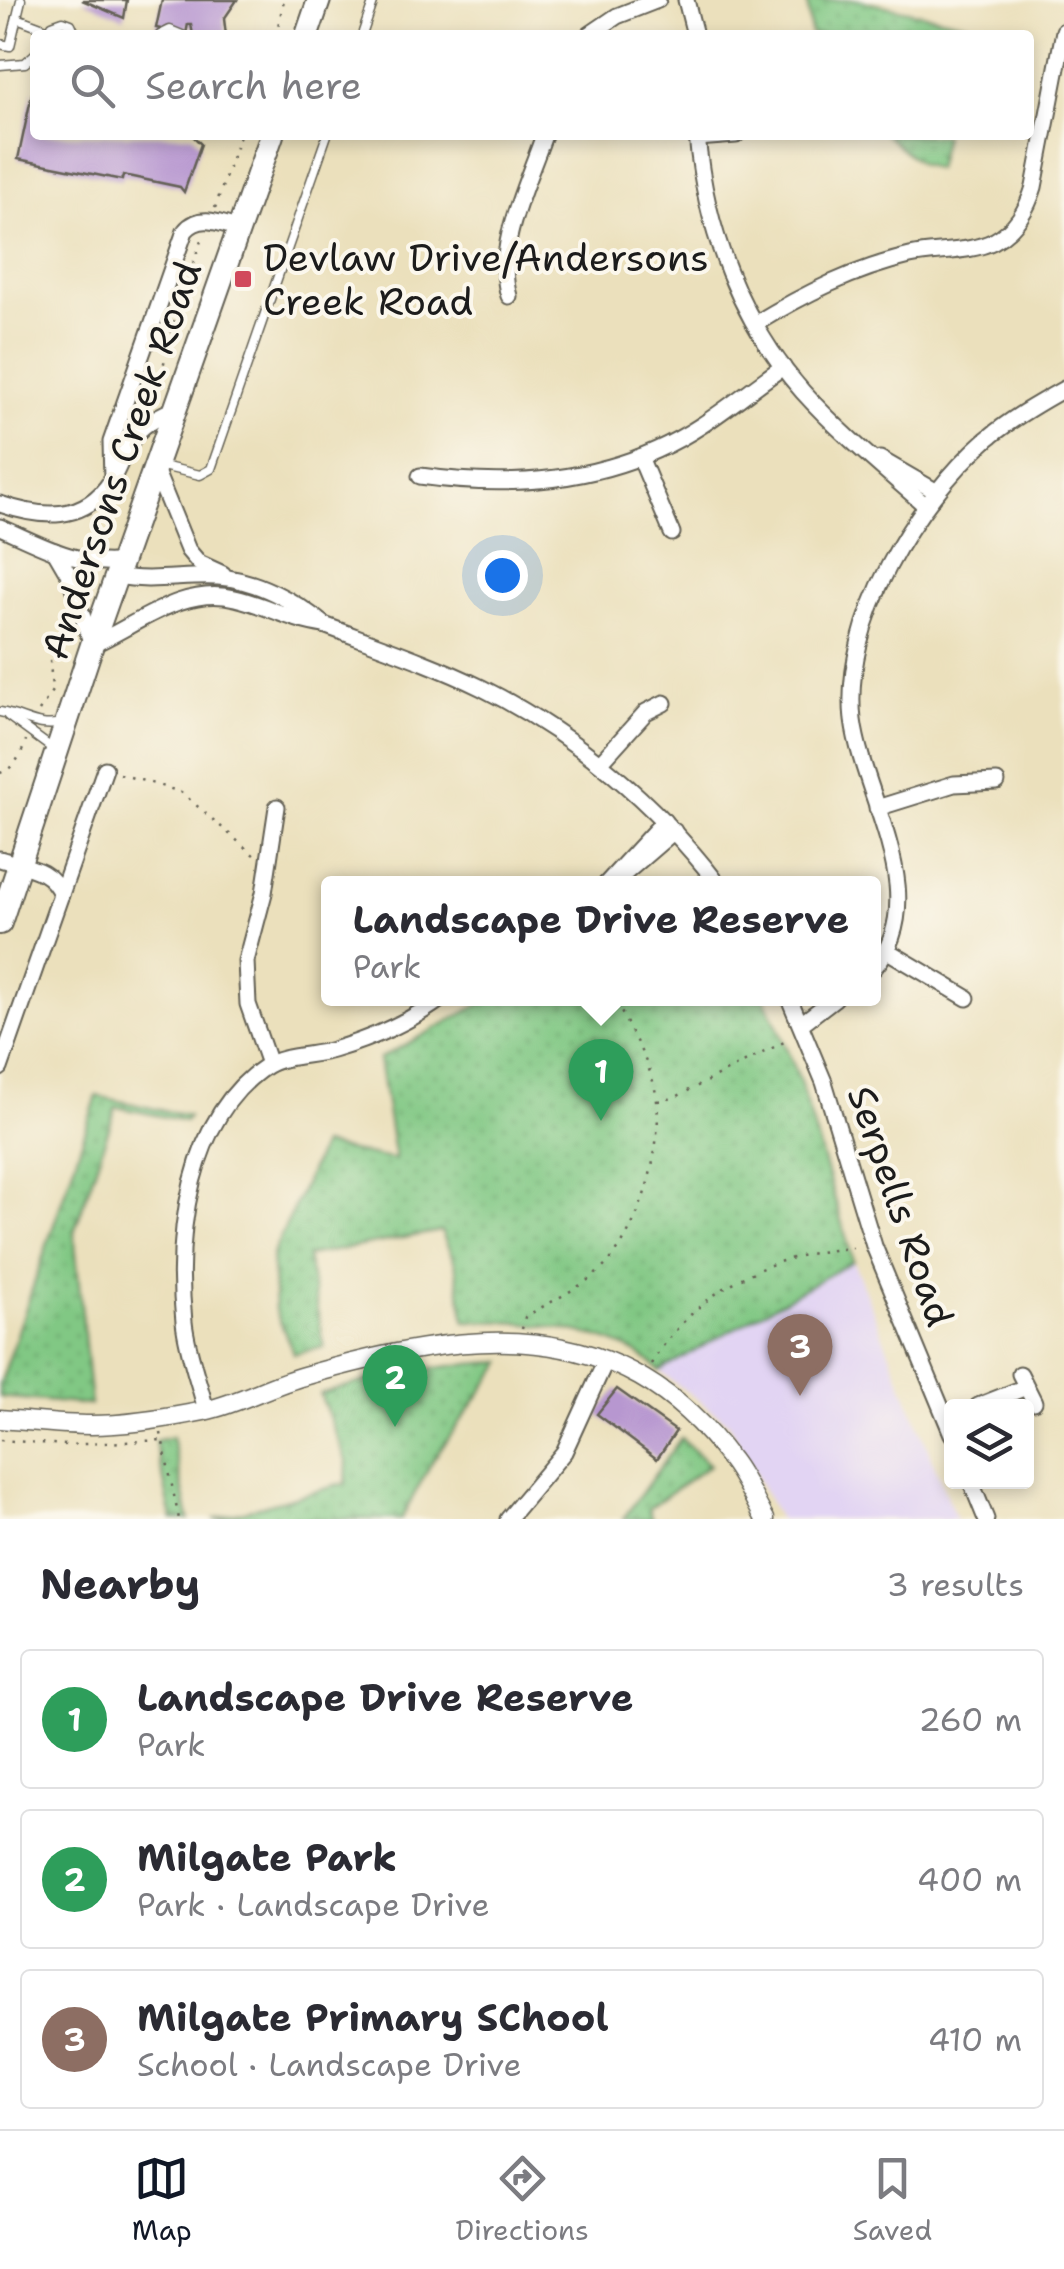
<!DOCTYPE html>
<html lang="en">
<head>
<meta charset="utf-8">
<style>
  body { margin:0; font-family:"Shantell Sans",sans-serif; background:#f2f2f3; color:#2b2b33 }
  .controls { position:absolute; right:30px; bottom:30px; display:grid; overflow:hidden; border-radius:10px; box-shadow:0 5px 15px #0003 }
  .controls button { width:90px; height:90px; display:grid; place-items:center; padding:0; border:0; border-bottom:2px solid #e1e1e2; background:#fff; color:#2b2b33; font:50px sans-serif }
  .you { position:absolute; left:502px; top:575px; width:35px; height:35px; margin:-25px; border:8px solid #fff; border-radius:50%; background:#1a73e8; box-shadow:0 0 0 15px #1a73e833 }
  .badge { display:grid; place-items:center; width:65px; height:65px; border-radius:50%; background:#111827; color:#fff; font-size:32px; font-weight:700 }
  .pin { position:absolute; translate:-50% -82px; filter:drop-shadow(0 2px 5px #0008) }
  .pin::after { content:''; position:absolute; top:52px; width:35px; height:30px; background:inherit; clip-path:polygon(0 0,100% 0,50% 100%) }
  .popup { position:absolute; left:321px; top:876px; width:560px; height:130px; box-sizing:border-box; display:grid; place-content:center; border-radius:10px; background:#fff; filter:drop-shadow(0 2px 8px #0005); font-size:32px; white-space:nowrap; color:#7c7c81 }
  .popup b { font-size:38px; color:#2b2b33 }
  .popup::after { content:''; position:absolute; left:50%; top:100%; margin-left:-20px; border:20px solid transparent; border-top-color:#fff }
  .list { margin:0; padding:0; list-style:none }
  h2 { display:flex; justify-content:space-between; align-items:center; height:130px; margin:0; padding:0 40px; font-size:42px }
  h2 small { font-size:32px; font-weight:400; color:#7c7c81 }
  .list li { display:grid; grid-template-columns:65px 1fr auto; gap:30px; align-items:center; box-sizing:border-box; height:140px; margin:0 20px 20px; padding:0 20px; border:2px solid #e1e1e2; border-radius:10px }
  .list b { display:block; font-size:38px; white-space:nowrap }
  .list p { margin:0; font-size:32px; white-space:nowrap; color:#7c7c81 }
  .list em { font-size:32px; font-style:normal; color:#7c7c81 }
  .icon { flex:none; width:55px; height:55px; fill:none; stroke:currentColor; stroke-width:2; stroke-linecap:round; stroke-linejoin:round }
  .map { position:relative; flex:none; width:1064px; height:1519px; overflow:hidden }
  .search { position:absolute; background:#fff; box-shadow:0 5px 15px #0003; left:30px; right:30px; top:30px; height:110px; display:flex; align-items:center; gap:25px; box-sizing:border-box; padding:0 35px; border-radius:10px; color:#7c7c81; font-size:38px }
  .sheet { height:610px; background:#fff }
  nav { display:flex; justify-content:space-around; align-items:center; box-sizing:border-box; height:140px; border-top:2px solid #e1e1e2; background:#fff; font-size:28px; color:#7c7c81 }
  nav a { display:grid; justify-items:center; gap:5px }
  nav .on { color:#111827 }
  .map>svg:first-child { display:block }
</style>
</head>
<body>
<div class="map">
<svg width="1064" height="1519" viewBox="0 0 1064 1519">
  <defs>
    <pattern id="grass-dots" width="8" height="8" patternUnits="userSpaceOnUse" patternTransform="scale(2.5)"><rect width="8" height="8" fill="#81c884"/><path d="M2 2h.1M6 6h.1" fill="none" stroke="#6fab71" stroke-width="1.8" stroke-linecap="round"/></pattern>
  </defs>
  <rect width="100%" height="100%" fill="#fbf7ec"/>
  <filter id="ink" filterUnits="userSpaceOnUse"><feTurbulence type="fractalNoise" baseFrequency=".01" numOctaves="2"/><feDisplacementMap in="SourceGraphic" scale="20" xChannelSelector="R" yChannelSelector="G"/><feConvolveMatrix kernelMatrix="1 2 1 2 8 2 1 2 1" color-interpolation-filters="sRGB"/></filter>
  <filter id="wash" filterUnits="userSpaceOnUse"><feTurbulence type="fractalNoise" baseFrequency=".0048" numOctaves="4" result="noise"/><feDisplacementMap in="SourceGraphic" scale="40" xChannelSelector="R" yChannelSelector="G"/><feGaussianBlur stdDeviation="2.25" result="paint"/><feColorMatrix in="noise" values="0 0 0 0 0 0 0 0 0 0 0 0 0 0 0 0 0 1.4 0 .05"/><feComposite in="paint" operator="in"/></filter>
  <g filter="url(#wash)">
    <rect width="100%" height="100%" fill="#ebe0bc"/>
    <!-- built -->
    <polygon fill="#e2d4f3" points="853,1261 956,1519 779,1519 728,1422 659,1371"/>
    <!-- grass -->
    <g fill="url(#grass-dots)" stroke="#4e7250" stroke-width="2.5">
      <polygon points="807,0 858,0 968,24 966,35 811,35"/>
      <polygon points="885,135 944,135 936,169 920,164"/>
      <path d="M765,998l34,80 54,183 -194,110c-34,-41 -143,-51 -194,-50l-10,-58 -14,-32 -134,25 17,91 -30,7 -19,-44 -3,-54 50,-111 73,15 -16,-101 111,-60z"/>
      <polygon points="97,1096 188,1116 185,1121 116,1107 74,1232 91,1405 0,1397 0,1385"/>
      <path d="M503,1362l-70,98 -32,59h-187l132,-36 1,-21 -27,-68c61,-19 119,-30 183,-32z"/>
      <polygon points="172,1437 189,1519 172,1519 155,1441"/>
      <polygon points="681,1438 709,1465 648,1509 652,1519 623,1519"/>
    </g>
    <g id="blocks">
      <!-- building -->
      <g fill="#b797d0">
        <polygon points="82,0 127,0 124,18"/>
        <polygon points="162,0 237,0 224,19 226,35 193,35 191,24 188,24 186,34 156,28"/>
        <polygon points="33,89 35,135 192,135 201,144 184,192 180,187 123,175 122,180 18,159"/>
        <polygon points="617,1389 676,1431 657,1459 597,1414"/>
      </g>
    </g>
  </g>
  <g filter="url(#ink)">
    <use href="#blocks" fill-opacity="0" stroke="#646154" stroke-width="2.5"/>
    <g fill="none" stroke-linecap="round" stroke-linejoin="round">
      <!-- service casing -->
      <g stroke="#646154" stroke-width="11">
        <g id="service">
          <polyline points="17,18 49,30"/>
          <polyline points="48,35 52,25 63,21 71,24 76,35"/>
          <polyline points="160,35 170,30 182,35"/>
          <polyline points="362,35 374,0"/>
          <polyline points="0,44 10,46 21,0"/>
          <polyline points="0,65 25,63 35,54"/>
          <polyline points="158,465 200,475 211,469 327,135"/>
          <path d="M0,712c24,4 38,17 62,11"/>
          <polyline points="8,716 53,749"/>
        </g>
      </g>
      <!-- minor casing -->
      <g stroke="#646154" stroke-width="19">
        <g id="minor">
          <polyline points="686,0 695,35"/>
          <polyline points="589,35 617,16 658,0"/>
          <path d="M697,135c8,94 43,186 106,257 37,41 81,77 123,114"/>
          <polyline points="697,138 736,135"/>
          <path d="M509,296c-15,-48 19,-114 35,-161"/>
          <path d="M755,324c49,-30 99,-55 155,-68 27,-6 60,-3 84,-15 22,-12 33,-31 40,-54l30,-156"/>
          <polyline points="640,457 672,533"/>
          <polyline points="880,459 937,492"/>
          <polyline points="155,469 188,550 199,563 223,574"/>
          <path d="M420,476c99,14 197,5 282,-51 28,-18 54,-40 81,-58"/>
          <path d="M112,479l-1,-37 74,-211c15,-18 35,-8 54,-2"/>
          <path d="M0,504c41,14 84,19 111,-23 9,-15 14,-34 26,-48 10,-12 25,-18 39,-25"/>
          <path d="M0,527c38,17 81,41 124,34"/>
          <path d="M55,551l14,24 23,70c45,-20 91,-60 143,-47 31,7 57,23 89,27 53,20 107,38 158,63 92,46 173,114 236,196"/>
          <path d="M117,576c34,7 67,-1 101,1 37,2 79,25 106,48"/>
          <polyline points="600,763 646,712 664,703"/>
          <polyline points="877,808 954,784 997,782"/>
          <path d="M0,859c24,8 52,9 61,36"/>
          <polyline points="616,881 674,831"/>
          <polyline points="606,884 664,821"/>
          <polyline points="886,950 967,998"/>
          <path d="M874,968c60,-71 -11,-170 -21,-248 -11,-99 62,-218 134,-281 24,-20 50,-35 77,-50"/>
          <polyline points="789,998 824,1082 874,1246 952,1434"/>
          <polyline points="801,1024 835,998"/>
          <polyline points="269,1064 248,1004 246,961 264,893 277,807"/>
          <polyline points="0,1068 105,769"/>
          <polyline points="1020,1374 1034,1402"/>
          <polyline points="978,1406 1026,1387"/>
          <path d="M206,1410c-7,-28 -19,-59 -22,-88 -9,-86 4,-204 82,-256 17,-11 47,-10 67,-16 37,-11 78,-29 109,-52"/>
          <polyline points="971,1482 986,1519"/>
          <polyline points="508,1519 564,1452 606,1360"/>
        </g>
      </g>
      <!-- tertiary casing -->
      <g stroke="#646154" stroke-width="21">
        <path id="tertiary" d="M0,1419c30,2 61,6 91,6 36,0 78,-7 113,-14 34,-7 66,-26 100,-35 160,-46 315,-68 427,84 14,18 23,40 34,59"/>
      </g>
      <!-- primary casing -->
      <g stroke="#646154" stroke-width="26">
        <g id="primary">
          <polyline points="307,35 319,0"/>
          <polyline points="0,923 92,645 272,135"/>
        </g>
      </g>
      <!-- path -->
      <g stroke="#646154" stroke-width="2.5" stroke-dasharray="2.5 8" stroke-linecap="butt">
        <polyline points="276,35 284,0"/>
        <polyline points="215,208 240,135"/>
        <polyline points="201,276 190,272 202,238"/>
        <path d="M139,409c23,-20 26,-53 33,-81 5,-18 12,-36 18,-54"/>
        <polyline points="39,711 52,691 50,659 66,615"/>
        <path d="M0,773c14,-4 22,-19 26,-33"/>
        <polyline points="120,774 181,792 256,857"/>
        <polyline points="658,1101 674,1098 790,1039"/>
        <path d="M522,1329l3,-12c23,-14 51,-27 72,-44 42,-33 70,-132 58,-184 -6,-28 -25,-57 -37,-84l-6,-7"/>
        <path d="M651,1364c46,-74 116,-110 202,-116"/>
        <polyline points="161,1433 179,1519"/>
        <polyline points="0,1440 66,1445 163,1440"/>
      </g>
      <!-- service -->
      <use href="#service" stroke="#fff" stroke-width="8"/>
      <!-- minor -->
      <use href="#minor" stroke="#fff" stroke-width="15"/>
      <!-- tertiary -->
      <use href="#tertiary" stroke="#fff" stroke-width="18"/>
      <!-- primary -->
      <use href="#primary" stroke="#fff" stroke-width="22"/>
    </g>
  </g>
  <!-- markers -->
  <rect fill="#d1495b" stroke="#fbf7ec" stroke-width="4" x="233" y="269" width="20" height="20" rx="5"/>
  <g text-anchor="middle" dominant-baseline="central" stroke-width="8" stroke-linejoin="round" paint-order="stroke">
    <!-- poi labels -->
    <g font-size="38" fill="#1c1c1c" stroke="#fbf7ec" text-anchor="start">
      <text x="263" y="257">Devlaw Drive/Andersons<tspan x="263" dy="44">Creek Road</tspan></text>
    </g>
    <!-- street labels -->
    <g font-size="38" fill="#1c1c1c" stroke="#fbf7ec">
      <text transform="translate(121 460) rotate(-71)">Andersons Creek Road</text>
      <text transform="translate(901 1206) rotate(71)">Serpells Road</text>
    </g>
  </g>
</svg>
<div class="controls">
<button><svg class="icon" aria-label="layers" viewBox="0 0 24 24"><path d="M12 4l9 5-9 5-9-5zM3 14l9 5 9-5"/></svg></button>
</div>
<div class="you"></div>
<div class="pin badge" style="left:601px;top:1121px;background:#2e9e5b">1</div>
<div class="popup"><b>Landscape Drive Reserve</b>Park</div>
<div class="pin badge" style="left:395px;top:1427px;background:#2e9e5b">2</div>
<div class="pin badge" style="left:800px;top:1396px;background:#8d6e63">3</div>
<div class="search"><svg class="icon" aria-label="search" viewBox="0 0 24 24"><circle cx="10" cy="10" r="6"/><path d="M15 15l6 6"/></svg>Search here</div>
</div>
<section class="sheet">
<h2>Nearby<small>3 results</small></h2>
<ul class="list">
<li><span class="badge" style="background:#2e9e5b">1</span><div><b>Landscape Drive Reserve</b><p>Park</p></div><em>260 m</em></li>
<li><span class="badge" style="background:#2e9e5b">2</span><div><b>Milgate Park</b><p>Park · Landscape Drive</p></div><em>400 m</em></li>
<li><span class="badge" style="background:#8d6e63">3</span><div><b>Milgate Primary SChool</b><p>School · Landscape Drive</p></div><em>410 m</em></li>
</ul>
</section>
<nav>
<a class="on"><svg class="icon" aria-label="map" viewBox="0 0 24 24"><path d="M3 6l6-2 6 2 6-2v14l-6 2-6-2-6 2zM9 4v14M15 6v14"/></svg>Map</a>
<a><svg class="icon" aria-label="directions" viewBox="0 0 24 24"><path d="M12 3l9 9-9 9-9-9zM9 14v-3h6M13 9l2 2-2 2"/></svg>Directions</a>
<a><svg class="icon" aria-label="saved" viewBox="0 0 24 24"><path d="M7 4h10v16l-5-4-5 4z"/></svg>Saved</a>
</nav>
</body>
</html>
